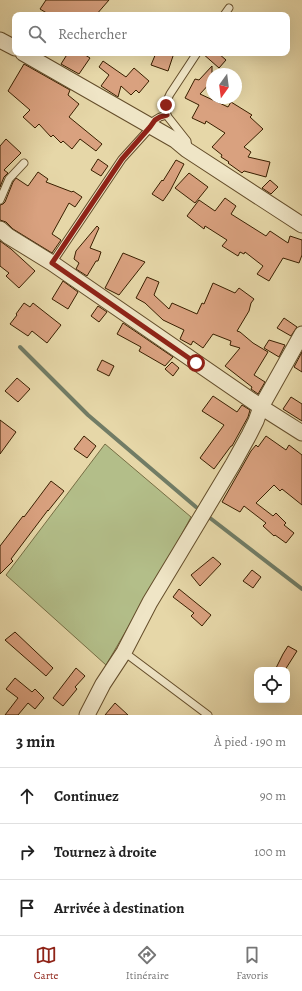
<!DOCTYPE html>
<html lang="fr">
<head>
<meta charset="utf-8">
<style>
  body { margin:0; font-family:Alegreya,serif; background:#f6f6f6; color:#222 }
  .controls { position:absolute; right:12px; bottom:12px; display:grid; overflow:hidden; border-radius:8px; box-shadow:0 4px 16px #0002 }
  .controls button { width:36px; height:36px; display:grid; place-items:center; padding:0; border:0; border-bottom:1px solid #e0e0e0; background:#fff; color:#222; font:20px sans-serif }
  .compass { position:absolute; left:206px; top:68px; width:36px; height:36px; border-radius:50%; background:#fff; box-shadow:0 4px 16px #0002; rotate:194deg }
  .stop { position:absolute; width:12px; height:12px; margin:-9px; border:3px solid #8f2418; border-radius:50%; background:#fff }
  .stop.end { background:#8f2418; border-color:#fff; box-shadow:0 1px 4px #0008 }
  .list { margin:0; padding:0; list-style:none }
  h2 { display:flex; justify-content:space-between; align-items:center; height:52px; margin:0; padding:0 16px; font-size:17px }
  h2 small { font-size:13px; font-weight:400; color:#767676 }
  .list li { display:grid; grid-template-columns:26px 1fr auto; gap:12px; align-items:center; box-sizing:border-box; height:56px; padding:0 16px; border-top:1px solid #e0e0e0 }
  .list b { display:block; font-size:15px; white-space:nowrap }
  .list em { font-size:13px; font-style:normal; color:#767676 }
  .icon { flex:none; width:22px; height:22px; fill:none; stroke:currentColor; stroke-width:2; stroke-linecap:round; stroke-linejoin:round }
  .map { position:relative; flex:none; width:302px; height:715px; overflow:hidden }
  .search { position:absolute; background:#fff; box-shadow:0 4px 16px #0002; left:12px; right:12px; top:12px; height:44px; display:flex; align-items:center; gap:10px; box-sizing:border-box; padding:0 14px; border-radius:8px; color:#767676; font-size:15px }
  .sheet { height:220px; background:#fff }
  nav { display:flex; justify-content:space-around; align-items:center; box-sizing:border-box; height:56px; border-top:1px solid #e0e0e0; background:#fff; font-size:11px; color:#767676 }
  nav a { display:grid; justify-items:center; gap:2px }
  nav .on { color:#8f2418 }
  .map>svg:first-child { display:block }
</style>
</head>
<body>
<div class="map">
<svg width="302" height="715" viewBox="0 0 302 715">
  <rect width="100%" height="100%" fill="#e6d7a8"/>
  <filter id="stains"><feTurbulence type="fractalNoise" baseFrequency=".005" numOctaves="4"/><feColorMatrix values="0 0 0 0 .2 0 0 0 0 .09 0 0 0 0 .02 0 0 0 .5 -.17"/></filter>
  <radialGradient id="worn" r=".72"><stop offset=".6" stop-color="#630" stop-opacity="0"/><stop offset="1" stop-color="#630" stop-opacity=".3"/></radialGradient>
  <!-- green -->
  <polygon fill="#b3be89" stroke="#766e44" points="105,444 191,517 172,552 106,665 6,575"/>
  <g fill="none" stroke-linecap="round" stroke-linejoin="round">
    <!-- stream -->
    <g stroke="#717c65" stroke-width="4">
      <polyline points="20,347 88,415 196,507"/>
      <polyline points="210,518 302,589"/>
    </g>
  </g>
  <!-- building -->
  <g fill="#d9a17f" stroke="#391f00">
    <polygon points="46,0 109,0 96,15 50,15 40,9"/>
    <polygon points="68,53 82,53 90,58 79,74 61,64"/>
    <polygon points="156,53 174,53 168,71 151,65"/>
    <polygon points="202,53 218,53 226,60 219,68"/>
    <polygon points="103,61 126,77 134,68 149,81 139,93 136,90 131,95 121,86 118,97 101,86 109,75 99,67"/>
    <polygon points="24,64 70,90 68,95 79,104 69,117 102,144 96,151 80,139 72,149 63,141 61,143 53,135 51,137 39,124 35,128 23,117 30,110 8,91"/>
    <polygon points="212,66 212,81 200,94 228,107 231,102 252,115 250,117 263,129 244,147 251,152 248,157 270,162 266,177 244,171 242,173 228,163 229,162 221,157 222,155 212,147 225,133 206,121 205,124 192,118 199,105 185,98 195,79 199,80"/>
    <polygon points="6,139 21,153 4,170 8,173 4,177 0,187 0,146"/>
    <polygon points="98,159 108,166 101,176 91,170"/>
    <polygon points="176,160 184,164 170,191 163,201 152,194 162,180 163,181"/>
    <polygon points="38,172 48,179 46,182 72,192 73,191 82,197 75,207 69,203 52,234 61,240 52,253 13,229 6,222 0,220 0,205 3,204 5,202 13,182 16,178 28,186"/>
    <polygon points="189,173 208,187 195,203 175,188"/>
    <polygon points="270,180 278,187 271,194 262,188"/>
    <polygon points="225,198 236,206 231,214 266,236 270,231 288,243 290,236 302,240 302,255 299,263 283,258 269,281 257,274 263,266 245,252 244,254 240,252 238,256 222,246 227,240 205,226 204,229 187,216 199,200 215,211"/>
    <polygon points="97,226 99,228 90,248 101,252 98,261 96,261 87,276 76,269 79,263 74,259 76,251"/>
    <polygon points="0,241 11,249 35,271 19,288 6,276 9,273 0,266"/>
    <polygon points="123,253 145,262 119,295 105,288"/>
    <polygon points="147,277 159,282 154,295 169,309 172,303 197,314 202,303 204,304 213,283 235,293 239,288 254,299 251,303 249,311 237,331 240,332 253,343 268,352 254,375 265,382 258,394 251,389 252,387 225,366 240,348 230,345 231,341 213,334 203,348 193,341 191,345 180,339 184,330 163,320 145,303 136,298"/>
    <polygon points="63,281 78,292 68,309 52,299"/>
    <polygon points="24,303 30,307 33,303 61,325 47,343 32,331 28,336 10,324 17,315 16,314"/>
    <polygon points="98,306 107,312 99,322 91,316"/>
    <polygon points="284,318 297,327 291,336 277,328"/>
    <polygon points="123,323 173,357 165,366 139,351 141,347 117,334"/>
    <polygon points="269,340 285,345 279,357 264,348"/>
    <polygon points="302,352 302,372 294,367"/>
    <polygon points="102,360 114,366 109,376 97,370"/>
    <polygon points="172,362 179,368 173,376 165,369"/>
    <polygon points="17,378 30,389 18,402 5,391"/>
    <polygon points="213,396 237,412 242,405 250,410 248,417 232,446 231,446 214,469 200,458 224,425 202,411"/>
    <polygon points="291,397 302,404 302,421 283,409"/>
    <polygon points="0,420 16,432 0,454"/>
    <polygon points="84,436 96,446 87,458 74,449"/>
    <polygon points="266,436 286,450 289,445 302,455 302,505 282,489 280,491 274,485 256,503 273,516 276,513 286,523 284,525 294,533 286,543 275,535 274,536 263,526 266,523 244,506 240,512 222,502 251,451 256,445 258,447"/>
    <polygon points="51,481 64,491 48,511 48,510 11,559 13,561 0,574 0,546 23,516 24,517"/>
    <polygon points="213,557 221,564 200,586 191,575"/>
    <polygon points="252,570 261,577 253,588 243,581"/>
    <polygon points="179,589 211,615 202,626 191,616 194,613 173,597"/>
    <polygon points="15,632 53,668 46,676 5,640"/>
    <polygon points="288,646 297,651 285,670 275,670 283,654"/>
    <polygon points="76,668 85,676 75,687 77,689 63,706 53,698"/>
    <polygon points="15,678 32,692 35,689 44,698 35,709 28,703 18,715 5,715 18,698 6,689"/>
    <polygon points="115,703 128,715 105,715"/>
  </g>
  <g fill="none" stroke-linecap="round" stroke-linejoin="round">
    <!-- lane casing -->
    <g stroke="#644d2a" stroke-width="9">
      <g id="lane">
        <polyline points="224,15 229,8"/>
        <path d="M188,148l-1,-7 -19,-24c-5,-8 -2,-15 2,-23l27,-41"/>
        <polyline points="0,200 9,179 24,163"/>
        <polyline points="52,263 122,159 151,127 155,120 160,117 167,115"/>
        <polyline points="124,652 208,715"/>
      </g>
    </g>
    <!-- street casing -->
    <g stroke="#644d2a" stroke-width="17">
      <g id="street">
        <polyline points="0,40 15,48"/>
        <polyline points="23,53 175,140 187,150 302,225"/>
        <polyline points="0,229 8,236 52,263 261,407 302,433"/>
        <polyline points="87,715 103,684 124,652 150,602 179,554 233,464 249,435 256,421 261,407 302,334"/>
      </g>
    </g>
    <!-- lane -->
    <use href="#lane" stroke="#efe5c6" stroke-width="7"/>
    <!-- street -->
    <use href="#street" stroke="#efe5c6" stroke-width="15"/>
  </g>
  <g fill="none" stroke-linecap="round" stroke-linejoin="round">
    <!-- route -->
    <polyline stroke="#8f2418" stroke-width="5" points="166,105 165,110 167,115 160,117 155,120 150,127 122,159 52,263 196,363"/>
  </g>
  <rect width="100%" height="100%" filter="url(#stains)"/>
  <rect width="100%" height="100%" fill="url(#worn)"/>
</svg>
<div class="controls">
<button><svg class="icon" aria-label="locate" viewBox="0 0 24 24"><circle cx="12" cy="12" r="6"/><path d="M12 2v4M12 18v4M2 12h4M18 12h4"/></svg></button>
</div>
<svg class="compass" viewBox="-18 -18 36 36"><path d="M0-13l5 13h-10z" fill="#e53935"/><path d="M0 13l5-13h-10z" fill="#767676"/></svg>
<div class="stop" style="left:196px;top:363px"></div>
<div class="stop end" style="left:166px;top:105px"></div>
<div class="search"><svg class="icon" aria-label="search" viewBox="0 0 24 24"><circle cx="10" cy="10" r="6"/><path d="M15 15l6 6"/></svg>Rechercher</div>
</div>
<section class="sheet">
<h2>3 min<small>À pied · 190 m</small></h2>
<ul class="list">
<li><svg class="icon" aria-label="ahead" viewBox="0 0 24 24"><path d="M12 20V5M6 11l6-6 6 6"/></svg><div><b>Continuez</b></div><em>90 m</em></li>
<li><svg class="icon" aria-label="right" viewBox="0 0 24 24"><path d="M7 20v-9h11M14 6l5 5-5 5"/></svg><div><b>Tournez à droite</b></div><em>100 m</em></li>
<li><svg class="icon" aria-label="arrive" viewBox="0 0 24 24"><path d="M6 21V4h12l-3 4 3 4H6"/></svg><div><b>Arrivée à destination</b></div></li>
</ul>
</section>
<nav>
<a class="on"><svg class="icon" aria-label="map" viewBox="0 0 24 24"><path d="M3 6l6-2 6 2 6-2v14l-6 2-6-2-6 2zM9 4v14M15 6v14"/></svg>Carte</a>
<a><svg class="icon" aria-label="directions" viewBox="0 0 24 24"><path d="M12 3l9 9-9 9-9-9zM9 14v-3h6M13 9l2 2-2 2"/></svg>Itinéraire</a>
<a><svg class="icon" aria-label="saved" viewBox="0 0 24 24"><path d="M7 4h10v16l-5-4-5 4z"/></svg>Favoris</a>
</nav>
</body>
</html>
